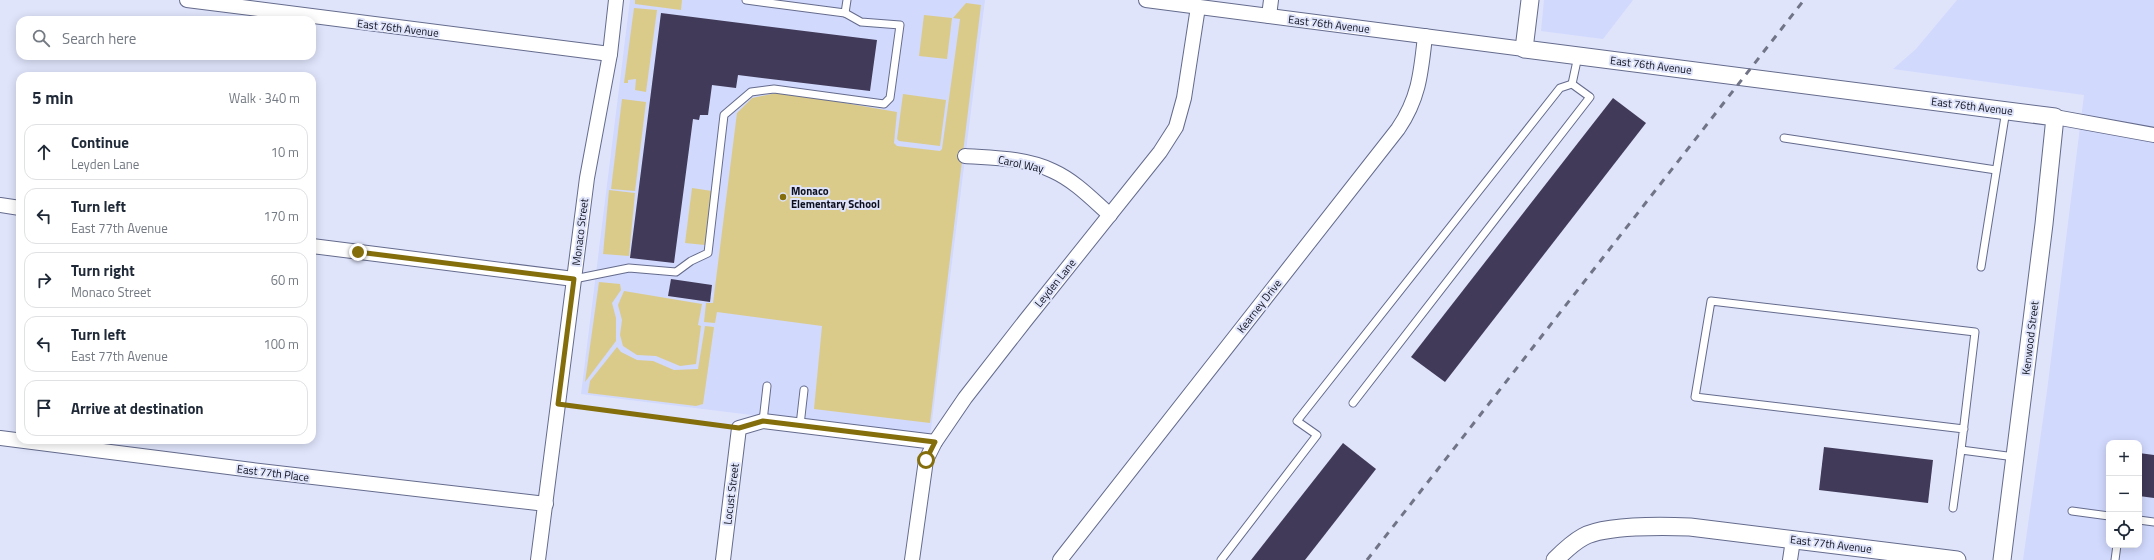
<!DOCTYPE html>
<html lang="en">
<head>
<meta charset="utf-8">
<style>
  body { margin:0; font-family:"Titillium Web",sans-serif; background:#f6f6f7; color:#1f2937 }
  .controls { position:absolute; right:12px; bottom:12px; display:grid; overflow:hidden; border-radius:8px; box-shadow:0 2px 10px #0003 }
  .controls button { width:36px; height:36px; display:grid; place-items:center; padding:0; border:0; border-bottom:1px solid #e0e1e3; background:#fff; color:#1f2937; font:20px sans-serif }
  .stop { position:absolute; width:12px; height:12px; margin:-9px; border:3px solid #836e0b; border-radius:50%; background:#fff }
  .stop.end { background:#836e0b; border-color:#fff; box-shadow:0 1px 4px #0008 }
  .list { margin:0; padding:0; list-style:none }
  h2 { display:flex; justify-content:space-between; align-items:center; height:52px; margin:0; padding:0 16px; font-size:17px }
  h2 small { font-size:13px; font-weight:400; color:#747a83 }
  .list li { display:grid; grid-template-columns:26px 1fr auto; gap:12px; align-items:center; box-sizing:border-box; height:56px; margin:0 8px 8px; padding:0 8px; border:1px solid #e0e1e3; border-radius:12px }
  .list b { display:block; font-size:15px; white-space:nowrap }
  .list p { margin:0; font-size:13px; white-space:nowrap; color:#747a83 }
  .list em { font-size:13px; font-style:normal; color:#747a83 }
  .icon { flex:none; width:22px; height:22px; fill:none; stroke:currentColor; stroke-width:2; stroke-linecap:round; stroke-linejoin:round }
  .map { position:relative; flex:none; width:2154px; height:560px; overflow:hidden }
  .search { position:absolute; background:#fff; box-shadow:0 2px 10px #0003; left:16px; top:16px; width:300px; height:44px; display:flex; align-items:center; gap:10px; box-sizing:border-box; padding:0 14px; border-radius:12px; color:#747a83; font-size:15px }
  .panel { position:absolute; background:#fff; box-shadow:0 2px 10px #0003; left:16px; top:72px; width:300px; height:372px; border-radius:12px }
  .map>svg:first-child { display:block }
</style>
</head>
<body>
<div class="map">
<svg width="2154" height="560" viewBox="0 0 2154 560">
  <rect width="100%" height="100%" fill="#dfe4fb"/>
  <!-- built -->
  <g fill="#d1d9fd" fill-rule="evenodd">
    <polygon points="630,0 985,0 930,437 581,394"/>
    <polygon points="1544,0 1633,0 1603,39 1541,31"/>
    <path d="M1957,0h197v560h-131l24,-169 37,-296 -191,-26 23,-20zM2109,443h30v102h-30z"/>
  </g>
  <!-- green -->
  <g fill="#dbcb8a">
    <polygon points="635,0 682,0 681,10 635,4"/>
    <polygon points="966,3 981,5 930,423 814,409 822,326 717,312 715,323 704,322 706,303 713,303 737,113 752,98 781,92 897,112 894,143 897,146 940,151 942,149 960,19 953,18"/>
    <polygon points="634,8 657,10 646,92 635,90 636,79 628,80 628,83 624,83"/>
    <polygon points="924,15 952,18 947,59 919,56"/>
    <polygon points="903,94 946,100 940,146 899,141 897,139"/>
    <polygon points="622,99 646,102 635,191 611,189"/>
    <polygon points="692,188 712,191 705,245 685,243"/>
    <polygon points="609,190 635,193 629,256 603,254"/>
    <polygon points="599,282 620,284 621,290 612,303 616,318 616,341 585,382"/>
    <polygon points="624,291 702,304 698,325 701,326 696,364 680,366 656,356 637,355 623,346 620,335 622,320 618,305"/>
    <polygon points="705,326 714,327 703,404 696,406 588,393 590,381 617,347 621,352 637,360 653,361 674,370 698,369"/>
  </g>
  <!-- building -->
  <g fill="#413a58">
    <polygon points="661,13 877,40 870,91 738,75 736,88 712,85 708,115 700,115 699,120 693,119 674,263 630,258"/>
    <polygon points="1613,98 1646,123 1445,382 1411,357"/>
    <polygon points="671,279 712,285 710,302 668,296"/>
    <polygon points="1343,443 1376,469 1305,560 1251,560"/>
    <polygon points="1824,447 1933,460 1928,503 1819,490"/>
    <polygon points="2139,453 2154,455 2154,498 2139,496"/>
  </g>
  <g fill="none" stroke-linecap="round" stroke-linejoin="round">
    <!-- service casing -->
    <g stroke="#646b8c" stroke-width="9">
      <g id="service">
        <polyline points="746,0 845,13 847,0"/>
        <polyline points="1784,138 1996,170"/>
        <polyline points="1981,267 2006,110"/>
        <polyline points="574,279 629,268 676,272 691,261 708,253 724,115 751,92 774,89 884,104 890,98 900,25 861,22 845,13"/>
        <polyline points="1353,403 1590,97 1572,84 1578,56"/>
        <polyline points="763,421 767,386"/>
        <polyline points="800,425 804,390"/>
        <polyline points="1961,450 1975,332 1711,301 1695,397 1964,429"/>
        <polyline points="1953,508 1961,450 2015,457"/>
        <polyline points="2072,511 2109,516"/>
        <polyline points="2139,520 2154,522"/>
        <polyline points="1221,560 1317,435 1297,421 1560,88 1572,84"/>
        <polyline points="2115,560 2117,545"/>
      </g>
    </g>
    <!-- minor casing -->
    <g stroke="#646b8c" stroke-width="16">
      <g id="minor">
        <polyline points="187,0 610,54"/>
        <polyline points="1146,0 1524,49"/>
        <polyline points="1269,16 1271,0"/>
        <polyline points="2055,117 2154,135"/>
        <path d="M965,156c29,2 61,2 88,15 22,10 39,28 57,44"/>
        <polyline points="0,205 20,208"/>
        <polyline points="312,246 574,279"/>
        <polyline points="0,438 252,470 546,504"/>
        <polyline points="538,560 587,178 610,54 616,0"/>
        <polyline points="723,560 739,428 763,421 935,442"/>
        <polyline points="912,560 926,460 935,442 965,398 1025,321 1160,152 1176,127 1184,98 1198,7"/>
        <path d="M1060,560l338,-431c21,-31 23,-56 27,-93"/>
        <polyline points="1790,560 1793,540"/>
      </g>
    </g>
    <!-- tertiary casing -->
    <g stroke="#646b8c" stroke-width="19">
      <g id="tertiary">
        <polyline points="1530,0 1524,49 2055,117 2044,224 2002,560"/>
        <path d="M1555,560c9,-9 17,-17 28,-23 22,-12 82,-11 107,-10l267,33"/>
      </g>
    </g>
    <!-- path -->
    <polyline stroke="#9ca0b4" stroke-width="2.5" stroke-dasharray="2 3" stroke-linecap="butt" points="571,406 727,426"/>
    <!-- service -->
    <use href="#service" stroke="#fff" stroke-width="7"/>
    <!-- minor -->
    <use href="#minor" stroke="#fff" stroke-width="14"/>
    <!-- tertiary -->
    <use href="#tertiary" stroke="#fff" stroke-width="17"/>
    <!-- rail -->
    <polyline stroke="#717486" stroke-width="3" stroke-dasharray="7 7" stroke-linecap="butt" points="1367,560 1804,0"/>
  </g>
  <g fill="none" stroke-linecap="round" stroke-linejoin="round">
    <!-- route -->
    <polyline stroke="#836e0b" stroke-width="5" points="358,252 574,279 558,404 739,428 763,421 935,442 926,460"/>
  </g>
  <!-- markers -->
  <circle fill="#836e0b" stroke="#dfe4fb" stroke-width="1.5" cx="783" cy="197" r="4"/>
  <g text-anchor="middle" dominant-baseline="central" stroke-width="4" stroke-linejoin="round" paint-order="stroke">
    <!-- street labels -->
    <g font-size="11" fill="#0d0f1c" stroke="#dfe4fb">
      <text transform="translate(1329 24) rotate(7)">East 76th Avenue</text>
      <text transform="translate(398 28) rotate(7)">East 76th Avenue</text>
      <text transform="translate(1651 65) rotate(7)">East 76th Avenue</text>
      <text transform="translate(1972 106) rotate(7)">East 76th Avenue</text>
      <text transform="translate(1021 164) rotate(12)">Carol Way</text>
      <text transform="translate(580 232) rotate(-83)">Monaco Street</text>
      <text transform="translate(1055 283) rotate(-51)">Leyden Lane</text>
      <text transform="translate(1259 306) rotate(-52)">Kearney Drive</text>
      <text transform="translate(2030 338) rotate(-83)">Kenwood Street</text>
      <text transform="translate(273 473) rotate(7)">East 77th Place</text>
      <text transform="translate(731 494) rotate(-83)">Locust Street</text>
      <text transform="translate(1831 544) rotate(7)">East 77th Avenue</text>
    </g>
    <!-- poi labels -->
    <g font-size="11" font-weight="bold" fill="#0d0f1c" stroke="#dfe4fb" text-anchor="start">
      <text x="791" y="191">Monaco<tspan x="791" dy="13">Elementary School</tspan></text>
    </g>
  </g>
</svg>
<div class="controls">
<button>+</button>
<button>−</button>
<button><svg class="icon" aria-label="locate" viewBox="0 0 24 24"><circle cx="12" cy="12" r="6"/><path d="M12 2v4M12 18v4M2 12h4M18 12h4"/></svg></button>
</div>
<div class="stop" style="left:926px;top:460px"></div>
<div class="stop end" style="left:358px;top:252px"></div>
<div class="search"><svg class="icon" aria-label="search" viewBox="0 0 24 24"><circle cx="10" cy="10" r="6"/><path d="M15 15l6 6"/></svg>Search here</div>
<section class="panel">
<h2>5 min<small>Walk · 340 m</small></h2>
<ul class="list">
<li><svg class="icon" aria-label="ahead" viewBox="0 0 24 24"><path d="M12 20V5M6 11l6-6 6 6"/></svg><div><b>Continue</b><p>Leyden Lane</p></div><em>10 m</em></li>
<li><svg class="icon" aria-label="left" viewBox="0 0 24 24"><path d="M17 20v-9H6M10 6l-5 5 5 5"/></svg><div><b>Turn left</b><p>East 77th Avenue</p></div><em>170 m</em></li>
<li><svg class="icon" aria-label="right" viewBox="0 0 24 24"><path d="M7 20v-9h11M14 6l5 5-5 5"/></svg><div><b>Turn right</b><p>Monaco Street</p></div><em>60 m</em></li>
<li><svg class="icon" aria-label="left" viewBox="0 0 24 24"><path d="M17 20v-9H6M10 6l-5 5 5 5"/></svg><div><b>Turn left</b><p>East 77th Avenue</p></div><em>100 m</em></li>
<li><svg class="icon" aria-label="arrive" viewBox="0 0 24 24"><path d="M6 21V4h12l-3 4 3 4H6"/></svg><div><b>Arrive at destination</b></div></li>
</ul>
</section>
</div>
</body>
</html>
